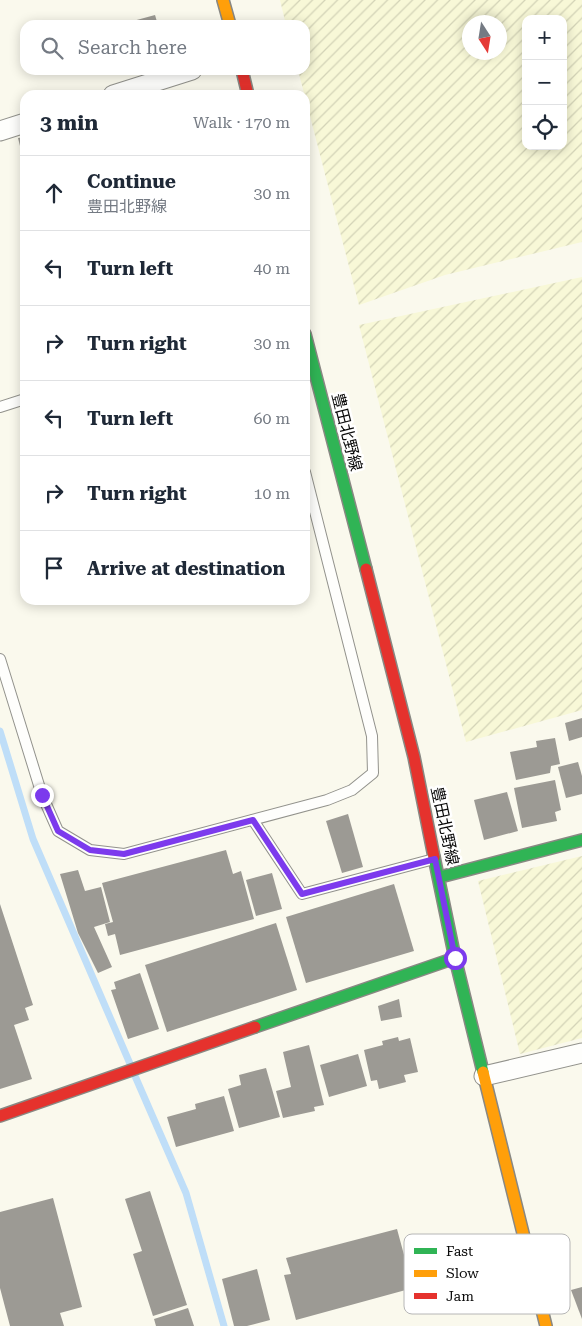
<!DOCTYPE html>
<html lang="en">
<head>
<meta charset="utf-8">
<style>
  body { margin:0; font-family:"Roboto Serif","Noto Sans JP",serif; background:#f2f2f3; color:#1f2937 }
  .controls { position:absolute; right:15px; top:15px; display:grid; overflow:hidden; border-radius:10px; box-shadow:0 2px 12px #0003 }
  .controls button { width:45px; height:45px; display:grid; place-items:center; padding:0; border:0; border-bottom:1px solid #e0e1e3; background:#fff; color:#1f2937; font:25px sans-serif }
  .compass { position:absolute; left:462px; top:15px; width:45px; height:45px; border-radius:50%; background:#fff; box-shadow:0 2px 12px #0003; rotate:168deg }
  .stop { position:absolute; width:15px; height:15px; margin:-11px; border:4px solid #7c3aed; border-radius:50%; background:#fff }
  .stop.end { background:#7c3aed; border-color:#fff; box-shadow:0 1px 5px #0008 }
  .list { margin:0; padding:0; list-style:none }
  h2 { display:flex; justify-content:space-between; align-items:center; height:65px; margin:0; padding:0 20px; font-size:21px }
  h2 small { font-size:16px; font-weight:400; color:#747a83 }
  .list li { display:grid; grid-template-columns:32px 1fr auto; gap:15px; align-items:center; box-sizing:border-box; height:75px; padding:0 20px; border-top:1px solid #e0e1e3 }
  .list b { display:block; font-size:19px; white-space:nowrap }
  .list p { margin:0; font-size:16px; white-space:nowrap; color:#747a83 }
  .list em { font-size:16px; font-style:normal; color:#747a83 }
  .icon { flex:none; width:28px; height:28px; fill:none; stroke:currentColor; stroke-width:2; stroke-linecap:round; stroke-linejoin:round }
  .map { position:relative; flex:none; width:582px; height:1326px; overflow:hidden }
  .search { position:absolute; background:#fff; box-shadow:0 2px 12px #0003; left:20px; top:20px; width:290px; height:55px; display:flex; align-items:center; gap:12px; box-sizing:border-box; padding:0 18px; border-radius:15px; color:#747a83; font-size:19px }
  .panel { position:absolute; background:#fff; box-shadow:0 2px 12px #0003; left:20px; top:90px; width:290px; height:515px; border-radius:15px }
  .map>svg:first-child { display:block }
</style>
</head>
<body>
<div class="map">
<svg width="582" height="1326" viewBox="0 0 582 1326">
  <defs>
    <pattern id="farmland-furrows" width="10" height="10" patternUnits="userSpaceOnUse" patternTransform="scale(1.25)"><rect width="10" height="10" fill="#f8f8d7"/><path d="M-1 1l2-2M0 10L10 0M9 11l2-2" fill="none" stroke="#d3d3b7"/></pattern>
  </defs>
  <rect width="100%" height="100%" fill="#faf9ed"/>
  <!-- farmland -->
  <g fill="url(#farmland-furrows)" fill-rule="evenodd">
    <path d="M280,0h302v242l-137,33 -86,30 -61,-235h7v-45h-19zM526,19h37v127h-37zM470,22h30v30h-30z"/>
    <polygon points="582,277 582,710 466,742 359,325"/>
    <polygon points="582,856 582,1038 520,1054 478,881"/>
  </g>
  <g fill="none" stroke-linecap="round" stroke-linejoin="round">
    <!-- stream -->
    <g stroke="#bfdef8" stroke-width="7">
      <polyline points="0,731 33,839 131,1066"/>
      <polyline points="135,1076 186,1193 224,1326"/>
    </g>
  </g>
  <!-- building -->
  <g fill="#9c9a94">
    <polygon points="155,15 158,25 122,25 122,24"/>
    <polygon points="25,137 25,145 20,146 18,138"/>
    <polygon points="582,718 582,737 569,741 565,723"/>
    <polygon points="555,738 560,764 551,766 550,773 516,780 510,752 537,747 536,741"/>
    <polygon points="578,762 582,776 582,794 566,798 558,767"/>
    <polygon points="555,780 561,810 555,812 557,821 522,828 514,788"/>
    <polygon points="507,792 518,831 484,840 474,800"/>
    <polygon points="348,814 363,867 342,873 326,821"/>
    <polygon points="226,850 233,874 241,871 254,919 120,955 115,934 108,936 105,924 113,922 102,883"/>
    <polygon points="78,870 85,891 101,887 110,922 94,927 112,967 98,973 78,933 60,874"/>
    <polygon points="272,873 282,909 256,916 246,880"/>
    <polygon points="394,884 414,951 306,983 286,917"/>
    <polygon points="0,904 33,1005 25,1008 29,1020 14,1025 32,1079 0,1089"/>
    <polygon points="276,923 297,990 167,1032 145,965"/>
    <polygon points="140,973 159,1029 128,1039 111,990 116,989 114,982"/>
    <polygon points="399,999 402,1017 381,1021 378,1006"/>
    <polygon points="398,1037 399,1041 410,1038 418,1072 404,1075 406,1082 379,1089 377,1080 371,1081 364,1050 383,1045 382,1041"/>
    <polygon points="309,1045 324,1105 314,1107 315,1111 283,1118 276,1091 291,1087 283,1052"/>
    <polygon points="358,1054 367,1086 329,1097 320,1065"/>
    <polygon points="266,1068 280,1117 239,1128 228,1089 241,1085 239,1075"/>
    <polygon points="224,1096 234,1131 176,1147 167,1117 196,1109 195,1104"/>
    <polygon points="150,1191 187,1305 153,1316 133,1254 142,1251 125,1199"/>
    <polygon points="53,1198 82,1307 60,1313 64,1326 10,1326 0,1288 0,1212"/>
    <polygon points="397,1229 413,1288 296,1320 284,1275 291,1274 286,1258"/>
    <polygon points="257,1269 270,1320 247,1326 234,1326 222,1279"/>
    <polygon points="582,1287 582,1319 571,1290"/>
    <polygon points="188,1308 194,1326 156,1326 154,1319"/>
  </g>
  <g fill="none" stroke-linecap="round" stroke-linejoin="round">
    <!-- lane casing -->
    <g stroke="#92928c" stroke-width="12">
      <g id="lane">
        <polyline points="0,407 25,399"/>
        <polyline points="0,659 42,795 58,831 90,850 124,854 327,800 352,790 373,773 372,736 305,472"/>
        <polyline points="253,820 302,894 434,859"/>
      </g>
    </g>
    <!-- street casing -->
    <g stroke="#92928c" stroke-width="21">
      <g id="street">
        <polyline points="113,95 192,70"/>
        <polyline points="0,131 25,123"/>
        <polyline points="484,1076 582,1053"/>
      </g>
    </g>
    <!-- fast casing -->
    <g stroke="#898883" stroke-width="14">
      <g id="fast">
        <polyline points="305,334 366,569"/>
        <polyline points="434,857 455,958 483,1072"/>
        <polyline points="440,877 582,840"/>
        <polyline points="255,1027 455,958"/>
      </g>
    </g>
    <!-- slow casing -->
    <g stroke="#898883" stroke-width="14">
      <g id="slow">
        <polyline points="223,0 230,25"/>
        <polyline points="483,1072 546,1326"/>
      </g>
    </g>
    <!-- jam casing -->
    <g stroke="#898883" stroke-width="14">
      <g id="jam">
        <polyline points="242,70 248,95"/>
        <polyline points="366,569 414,757 434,857"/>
        <polyline points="0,1116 255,1027"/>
      </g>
    </g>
    <!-- lane -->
    <use href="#lane" stroke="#fefefc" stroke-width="10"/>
    <!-- street -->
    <use href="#street" stroke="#fefefc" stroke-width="19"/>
    <!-- fast -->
    <use href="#fast" stroke="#30b455" stroke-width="11"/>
    <!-- slow -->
    <use href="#slow" stroke="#ff9f0a" stroke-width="11"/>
    <!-- jam -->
    <use href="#jam" stroke="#e5322d" stroke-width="11"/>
  </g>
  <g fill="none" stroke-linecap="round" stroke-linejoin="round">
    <!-- route -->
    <polyline stroke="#7c3aed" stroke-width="6" points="42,795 58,831 90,850 124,854 253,820 302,894 435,859 455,958"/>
  </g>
  <g text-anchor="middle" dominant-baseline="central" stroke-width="5" stroke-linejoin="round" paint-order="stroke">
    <!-- street labels -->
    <g font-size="16" fill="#0a0a0a" stroke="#fff">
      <text transform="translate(347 432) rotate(76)">豊田北野線</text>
      <text transform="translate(445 826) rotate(78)">豊田北野線</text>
    </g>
  </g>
  <!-- legend -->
  <rect x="404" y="1234" width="166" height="80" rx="8" fill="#fff" stroke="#b6b6b6" stroke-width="1"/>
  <rect x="414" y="1248" width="23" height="6" fill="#30b455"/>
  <rect x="414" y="1270" width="23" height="7" fill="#ff9f0a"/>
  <rect x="414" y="1293" width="23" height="6" fill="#e5322d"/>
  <g font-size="14" fill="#0a0a0a">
    <text x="446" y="1256">Fast</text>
    <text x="446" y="1278">Slow</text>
    <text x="446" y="1301">Jam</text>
  </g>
</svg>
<div class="controls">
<button>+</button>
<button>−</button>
<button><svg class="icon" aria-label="locate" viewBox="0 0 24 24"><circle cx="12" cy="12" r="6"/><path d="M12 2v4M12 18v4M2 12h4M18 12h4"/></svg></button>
</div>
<svg class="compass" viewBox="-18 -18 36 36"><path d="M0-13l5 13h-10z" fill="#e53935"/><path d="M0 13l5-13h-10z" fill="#747a83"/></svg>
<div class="stop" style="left:455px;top:958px"></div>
<div class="stop end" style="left:42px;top:795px"></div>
<div class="search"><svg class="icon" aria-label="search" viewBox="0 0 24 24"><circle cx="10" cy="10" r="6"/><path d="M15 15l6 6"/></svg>Search here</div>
<section class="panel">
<h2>3 min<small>Walk · 170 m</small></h2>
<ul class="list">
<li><svg class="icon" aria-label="ahead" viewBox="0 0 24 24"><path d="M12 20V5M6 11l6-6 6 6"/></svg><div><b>Continue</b><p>豊田北野線</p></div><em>30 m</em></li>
<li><svg class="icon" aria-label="left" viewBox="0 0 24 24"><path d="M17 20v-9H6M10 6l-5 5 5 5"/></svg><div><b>Turn left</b></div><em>40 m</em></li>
<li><svg class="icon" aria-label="right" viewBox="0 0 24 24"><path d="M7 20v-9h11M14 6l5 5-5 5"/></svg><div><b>Turn right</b></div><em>30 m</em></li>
<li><svg class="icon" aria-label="left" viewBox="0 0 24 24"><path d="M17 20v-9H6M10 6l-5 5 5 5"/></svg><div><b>Turn left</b></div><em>60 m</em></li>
<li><svg class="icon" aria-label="right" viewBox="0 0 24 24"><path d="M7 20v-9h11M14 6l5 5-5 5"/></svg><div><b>Turn right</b></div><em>10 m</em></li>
<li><svg class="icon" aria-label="arrive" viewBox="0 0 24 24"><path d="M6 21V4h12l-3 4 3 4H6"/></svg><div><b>Arrive at destination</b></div></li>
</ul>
</section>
</div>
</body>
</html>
